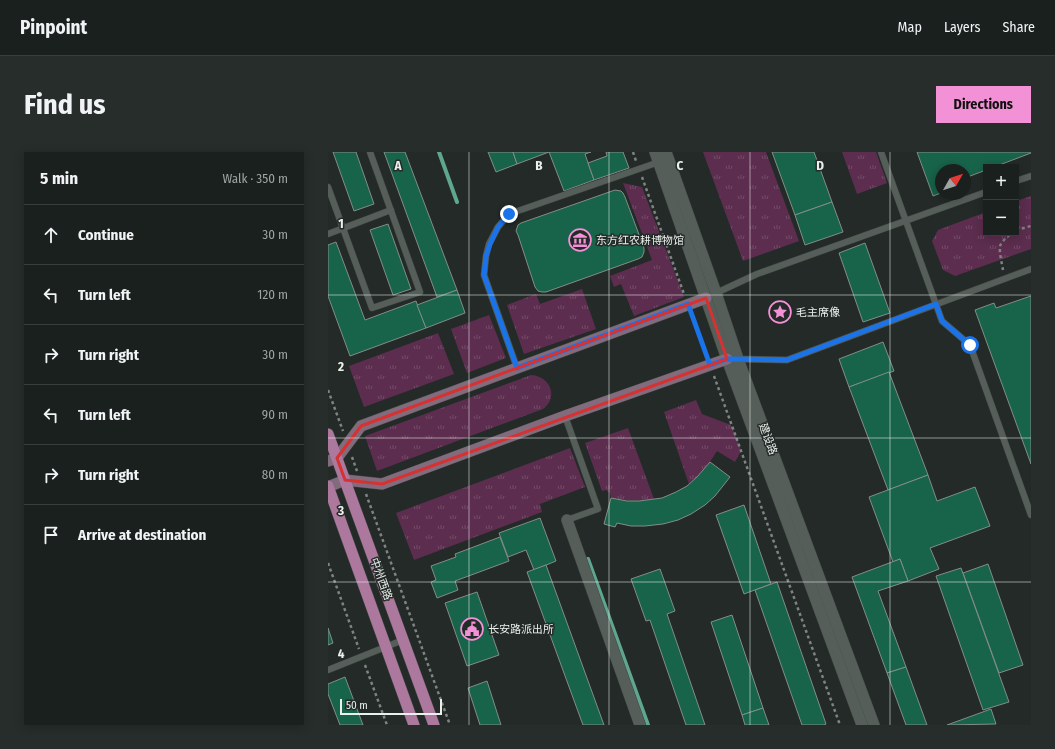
<!DOCTYPE html>
<html lang="en">
<head>
<meta charset="utf-8">
<style>
  body { margin:0; font-family:"Fira Sans Condensed","Noto Sans SC",sans-serif; background:#272d2a; color:#f1f3f6 }
  .controls { position:absolute; right:12px; top:12px; display:grid; overflow:hidden; border-radius:0px; box-shadow:0 2px 10px #0003 }
  .controls button { width:36px; height:36px; display:grid; place-items:center; padding:0; border:0; border-bottom:1px solid #383e3b; background:#1a201d; color:#f1f3f6; font:20px sans-serif }
  .compass { position:absolute; left:607px; top:12px; width:36px; height:36px; border-radius:50%; background:#1a201d; box-shadow:0 2px 10px #0003; rotate:51deg }
  .scale { position:absolute; left:12px; bottom:10px; width:102px; box-sizing:border-box; padding-left:4px; border:2px solid #ebf0ed; border-top:0; font-size:11px; line-height:14px; white-space:nowrap; color:#ebf0ed; -webkit-text-stroke:3px #232a27; paint-order:stroke }
  .stop { position:absolute; width:12px; height:12px; margin:-9px; border:3px solid #1a73e8; border-radius:50%; background:#fff }
  .stop.end { background:#1a73e8; border-color:#fff; box-shadow:0 1px 4px #0008 }
  .list { margin:0; padding:0; list-style:none }
  h2 { display:flex; justify-content:space-between; align-items:center; height:52px; margin:0; padding:0 16px; font-size:17px }
  h2 small { font-size:13px; font-weight:400; color:#9fa3a4 }
  .list li { display:grid; grid-template-columns:26px 1fr auto; gap:12px; align-items:center; box-sizing:border-box; height:60px; padding:0 16px; border-top:1px solid #383e3b }
  .list b { display:block; font-size:15px; white-space:nowrap }
  .list em { font-size:13px; font-style:normal; color:#9fa3a4 }
  .icon { flex:none; width:22px; height:22px; fill:none; stroke:currentColor; stroke-width:2; stroke-linecap:round; stroke-linejoin:round }
  .map { position:relative; flex:none; width:703px; height:573px; overflow:hidden; border-radius:0px }
  header { display:flex; align-items:center; gap:24px; box-sizing:border-box; height:56px; padding:0 20px; background:#1a201d; border-bottom:1px solid #383e3b }
  header strong { font-size:19px }
  nav { display:flex; gap:22px; margin-inline-start:auto; font-size:14px }
  .intro { display:flex; align-items:center; justify-content:space-between; box-sizing:border-box; height:96px; padding:0 24px }
  h1 { margin:0; font-size:28px }
  .button { padding:10px 18px; border-radius:0px; background:#f391d6; color:#111; font-size:14px; font-weight:700 }
  main { display:flex; gap:24px; padding:0 24px }
  aside { flex:1; background:#1a201d; border-radius:0px; box-shadow:0 2px 10px #0003 }
  .map>svg:first-child { display:block }
</style>
</head>
<body>
<header>
<strong>Pinpoint</strong>
<nav><a>Map</a><a>Layers</a><a>Share</a></nav>
</header>
<div class="intro"><h1>Find us</h1><a class="button">Directions</a></div>
<main>
<aside>
<h2>5 min<small>Walk · 350 m</small></h2>
<ul class="list">
<li><svg class="icon" aria-label="ahead" viewBox="0 0 24 24"><path d="M12 20V5M6 11l6-6 6 6"/></svg><div><b>Continue</b></div><em>30 m</em></li>
<li><svg class="icon" aria-label="left" viewBox="0 0 24 24"><path d="M17 20v-9H6M10 6l-5 5 5 5"/></svg><div><b>Turn left</b></div><em>120 m</em></li>
<li><svg class="icon" aria-label="right" viewBox="0 0 24 24"><path d="M7 20v-9h11M14 6l5 5-5 5"/></svg><div><b>Turn right</b></div><em>30 m</em></li>
<li><svg class="icon" aria-label="left" viewBox="0 0 24 24"><path d="M17 20v-9H6M10 6l-5 5 5 5"/></svg><div><b>Turn left</b></div><em>90 m</em></li>
<li><svg class="icon" aria-label="right" viewBox="0 0 24 24"><path d="M7 20v-9h11M14 6l5 5-5 5"/></svg><div><b>Turn right</b></div><em>80 m</em></li>
<li><svg class="icon" aria-label="arrive" viewBox="0 0 24 24"><path d="M6 21V4h12l-3 4 3 4H6"/></svg><div><b>Arrive at destination</b></div></li>
</ul>
</aside>
<div class="map">
<svg width="703" height="573" viewBox="0 0 703 573">
  <defs>
    <pattern id="grass-tufts" width="24" height="20" patternUnits="userSpaceOnUse"><rect width="24" height="20" fill="#5c2d4e"/><path d="M3 7l-1-3M5 7V3M7 7l1-3M15 17l-1-3M17 17v-4M19 17l1-3" fill="none" stroke="#744c68"/></pattern>
  </defs>
  <rect width="100%" height="100%" fill="#232a27"/>
  <!-- grass -->
  <g fill="url(#grass-tufts)">
    <polygon points="375,0 438,0 471,89 415,109"/>
    <polygon points="514,0 548,0 559,31 529,42"/>
    <polygon points="295,31 314,35 356,145 306,164 293,132 286,135 282,124 324,108"/>
    <polygon points="703,44 703,97 627,124 615,118 604,89 610,78 658,60 658,81 688,81 688,49"/>
    <polygon points="254,137 268,177 196,202 179,153 208,142 212,152"/>
    <polygon points="161,163 178,206 139,221 123,177"/>
    <polygon points="110,181 126,222 36,255 21,214"/>
    <path d="M203,223c19,1 28,22 12,34l-166,62 -12,-35z"/>
    <path d="M368,248l6,14 29,11 9,21 1,5 -6,11 -18,-11c-8,13 -16,23 -28,33l-25,-72z"/>
    <path d="M300,276l26,71c-16,2 -27,2 -43,-1l-1,-5 -4,-3 -4,1 -17,-48z"/>
    <polygon points="242,296 257,335 212,352 214,360 86,408 68,361"/>
  </g>
  <g fill="none" stroke-linecap="round" stroke-linejoin="round">
    <!-- stream -->
    <g stroke="#5ea68f" stroke-width="4">
      <polyline points="111,0 129,50"/>
      <polyline points="260,407 320,573"/>
    </g>
  </g>
  <!-- building -->
  <g fill="#18644b" stroke="#838d88">
    <polygon points="5,0 28,0 46,52 26,59"/>
    <polygon points="56,0 77,0 129,138 109,145"/>
    <polygon points="160,0 185,0 189,12 168,20"/>
    <polygon points="185,0 221,0 189,12"/>
    <polygon points="221,0 263,0 257,2 266,28 236,39"/>
    <polygon points="278,0 295,0 301,16 266,28 260,11 279,4"/>
    <polygon points="444,0 486,0 504,50 467,63"/>
    <polygon points="589,0 703,0 703,1 666,15 658,15 658,18 637,26 637,18 613,18 613,41 605,44"/>
    <polygon points="287,38 293,39 295,41 297,45 316,96 316,100 314,105 310,107 218,140 214,140 210,139 207,135 190,83 188,79 190,73 193,71"/>
    <polygon points="504,50 515,80 477,93 467,63"/>
    <polygon points="60,72 83,137 65,143 42,78"/>
    <polygon points="8,90 37,168 88,149 98,176 22,204 0,144 0,93"/>
    <polygon points="537,91 562,161 535,170 511,101"/>
    <polygon points="129,138 137,161 98,176 89,153"/>
    <polygon points="703,144 703,312 647,158 666,151 668,156"/>
    <polygon points="555,190 566,219 521,235 511,207"/>
    <polygon points="561,220 600,323 560,338 521,235"/>
    <polygon points="382,310 402,325 387,344 377,353 363,362 350,368 335,372 317,374 303,374 289,371 287,375 276,372 283,346 299,349 311,349 334,346 348,340 359,334 369,325"/>
    <polygon points="600,323 609,349 647,335 662,374 602,396 611,417 580,429 572,407 565,410 541,345"/>
    <polygon points="416,353 443,432 416,442 388,363"/>
    <polygon points="212,366 228,409 206,418 198,398 180,405 171,381"/>
    <polygon points="172,385 181,409 127,429 130,438 109,446 103,430 108,428 103,414 128,405 127,402"/>
    <polygon points="572,407 580,429 550,439 578,515 559,521 524,425"/>
    <polygon points="660,412 695,513 671,521 635,421"/>
    <polygon points="218,413 276,573 255,573 199,420"/>
    <polygon points="633,416 681,550 655,558 608,424"/>
    <polygon points="332,417 347,459 339,462 377,573 358,573 322,468 318,469 303,427"/>
    <polygon points="449,430 498,572 496,573 474,573 427,438"/>
    <polygon points="149,440 171,503 139,514 117,451"/>
    <polygon points="404,463 435,556 414,563 383,470"/>
    <polygon points="0,476 5,491 0,493"/>
    <polygon points="578,515 599,573 578,573 559,521"/>
    <polygon points="17,525 35,573 12,573 0,542 0,532"/>
    <polygon points="159,529 173,573 152,573 140,536"/>
    <polygon points="435,556 441,573 417,573 414,563"/>
    <polygon points="663,557 668,572 619,573"/>
  </g>
  <g fill="none" stroke-linecap="round" stroke-linejoin="round">
    <!-- service casing -->
    <g stroke="#424845" stroke-width="7">
      <g id="service">
        <polyline points="553,0 614,169 642,193 703,363"/>
        <polyline points="688,29 703,24"/>
        <polyline points="0,35 44,156 92,140 42,0"/>
        <polyline points="0,82 63,58"/>
        <polyline points="386,142 429,122 658,40"/>
        <polyline points="409,207 459,208 703,117"/>
        <polyline points="189,216 156,123 158,104 161,92 170,75 181,62 331,10"/>
        <polyline points="237,264 270,357 239,368"/>
        <polyline points="0,518 75,488"/>
      </g>
    </g>
    <!-- minor casing -->
    <g stroke="#424845" stroke-width="12">
      <polyline id="minor" points="239,368 312,573"/>
    </g>
    <!-- tertiary casing -->
    <g stroke="#424845" stroke-width="12">
      <g id="tertiary">
        <polyline points="327,0 399,207 534,573"/>
        <polyline points="338,0 388,141 410,207 546,573"/>
      </g>
    </g>
    <!-- secondary casing -->
    <g stroke="#424845" stroke-width="12">
      <g id="secondary">
        <polyline points="0,309 9,306 33,274 378,146"/>
        <polyline points="0,335 17,328 54,332 237,264 399,207"/>
      </g>
    </g>
    <!-- primary casing -->
    <g stroke="#424845" stroke-width="12">
      <g id="primary">
        <polyline points="0,282 106,573"/>
        <polyline points="0,334 86,573"/>
      </g>
    </g>
    <!-- path -->
    <g stroke="#7e8481" stroke-width="2.5" stroke-dasharray="3 3" stroke-linecap="butt">
      <polyline points="305,0 308,9"/>
      <polyline points="314,25 356,142"/>
      <polyline points="688,78 703,74"/>
      <path d="M675,118c-1,-6 -4,-18 -3,-24 2,-5 8,-10 12,-13"/>
      <polyline points="364,164 378,203"/>
      <polyline points="386,224 512,573"/>
      <polyline points="0,238 15,279"/>
      <polyline points="24,305 29,319"/>
      <polyline points="38,342 122,573"/>
      <polyline points="0,411 31,497"/>
      <polyline points="37,513 59,573"/>
    </g>
    <!-- service -->
    <use href="#service" stroke="#565e5a" stroke-width="6"/>
    <!-- minor -->
    <use href="#minor" stroke="#565e5a" stroke-width="11"/>
    <!-- tertiary -->
    <use href="#tertiary" stroke="#565e5a" stroke-width="11"/>
    <!-- secondary -->
    <use href="#secondary" stroke="#826b7c" stroke-width="11"/>
    <!-- primary -->
    <use href="#primary" stroke="#ad789e" stroke-width="11"/>
  </g>
  <g fill="none" stroke-linecap="round" stroke-linejoin="round">
    <!-- route -->
    <polyline stroke="#1a73e8" stroke-width="5" points="181,62 170,75 162,92 158,104 156,123 189,216 360,152 382,213 399,207 459,208 608,152 614,169 642,193"/>
  </g>
  <!-- marked area -->
  <path fill="none" stroke="#d73232" stroke-width="3" stroke-linejoin="round" d="M378,146l21,61 -345,125 -37,-4 -8,-22 24,-32z"/>
  <!-- grid -->
  <path fill="none" stroke="#ebf0ed" stroke-width="1" stroke-opacity="0.55" d="M141,0v573M281,0v573M422,0v573M562,0v573M0,143h703M0,286h703M0,430h703"/>
  <!-- icons -->
  <defs>
    <g id="museum-ring" transform="scale(1.15)"><circle r="9.5" fill="#232a27" stroke="#f391d6" stroke-width="1.5"/><path d="M0-6L6-3V-2H-6V-3ZM-5-1h2V3h-2ZM-1-1h2V3h-2ZM3-1h2V3H3ZM-6 4H6V6H-6Z" fill="#f391d6"/></g>
    <g id="sight-ring" transform="scale(1.15)"><circle r="9.5" fill="#232a27" stroke="#f391d6" stroke-width="1.5"/><path d="M0-6L1.8-2.2L6-1.7L2.9 1.2L3.7 5.4L0 3.3L-3.7 5.4L-2.9 1.2L-6-1.7L-1.8-2.2Z" fill="#f391d6"/></g>
    <g id="civic-ring" transform="scale(1.15)"><circle r="9.5" fill="#232a27" stroke="#f391d6" stroke-width="1.5"/><path d="M-.6-6.5H3V-4.5H.6V-3L4-1V1h2V6H-6V1h2V-1L-.6-3ZM-1.2 2.5V6h2.4V2.5Z" fill="#f391d6"/></g>
  </defs>
  <g fill-rule="evenodd">
    <use href="#museum-ring" x="252" y="88"/>
    <use href="#sight-ring" x="452" y="160"/>
    <use href="#civic-ring" x="144" y="477"/>
  </g>
  <g text-anchor="middle" dominant-baseline="central" stroke-width="3" stroke-linejoin="round" paint-order="stroke">
    <!-- poi labels -->
    <g font-size="11" fill="#ebf0ed" stroke="#232a27" text-anchor="start">
      <text x="268" y="88">东方红农耕博物馆</text>
      <text x="468" y="160">毛主席像</text>
      <text x="160" y="477">长安路派出所</text>
    </g>
    <!-- street labels -->
    <g font-size="11" fill="#ebf0ed" stroke="#232a27">
      <text transform="translate(440 287) rotate(70)">建设路</text>
      <text transform="translate(53 427) rotate(70)">中州西路</text>
    </g>
  </g>
  <g font-size="13" text-anchor="middle" font-weight="bold" fill="#ebf0ed" stroke="#232a27" stroke-width="3" stroke-linejoin="round" paint-order="stroke">
    <text x="70" y="18">A</text>
    <text x="211" y="18">B</text>
    <text x="352" y="18">C</text>
    <text x="492" y="18">D</text>
    <text x="13" y="76">1</text>
    <text x="13" y="219">2</text>
    <text x="13" y="363">3</text>
    <text x="13" y="506">4</text>
  </g>
</svg>
<div class="controls">
<button>+</button>
<button>−</button>
</div>
<svg class="compass" viewBox="-18 -18 36 36"><path d="M0-13l5 13h-10z" fill="#e53935"/><path d="M0 13l5-13h-10z" fill="#9fa3a4"/></svg>
<div class="scale">50 m</div>
<div class="stop" style="left:642px;top:193px"></div>
<div class="stop end" style="left:181px;top:62px"></div>
</div>
</main>
</body>
</html>
